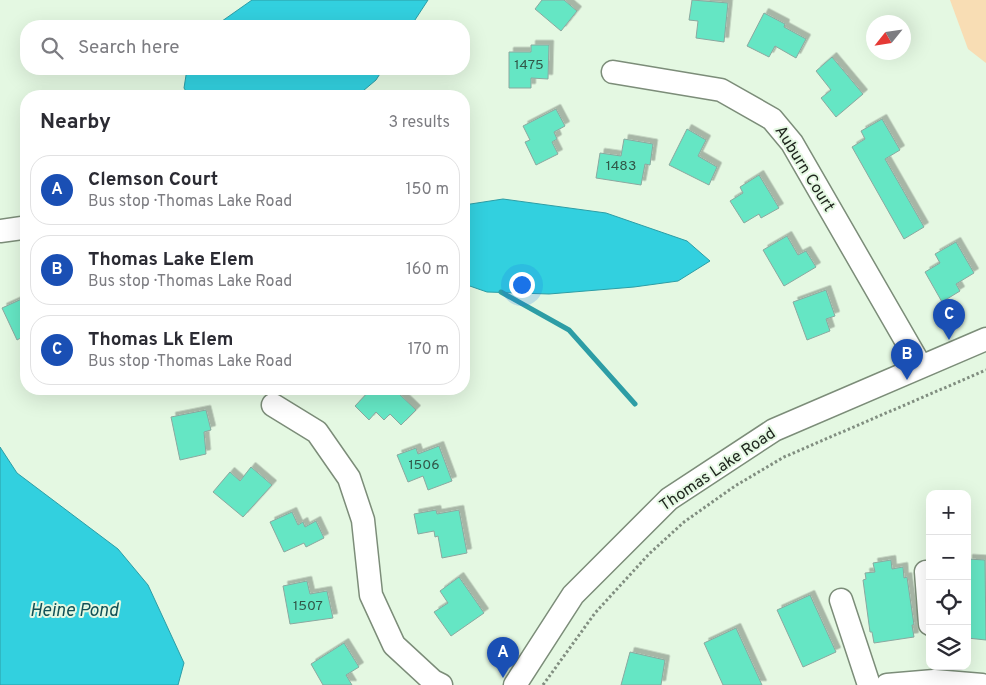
<!DOCTYPE html>
<html lang="en">
<head>
<meta charset="utf-8">
<style>
  body { margin:0; font-family:Overpass,sans-serif; background:#f2f2f3; color:#2b2b33 }
  .controls { position:absolute; right:15px; bottom:15px; display:grid; overflow:hidden; border-radius:10px; box-shadow:0 5px 20px #0002 }
  .controls button { width:45px; height:45px; display:grid; place-items:center; padding:0; border:0; border-bottom:1px solid #e1e1e2; background:#fff; color:#2b2b33; font:25px sans-serif }
  .compass { position:absolute; left:866px; top:15px; width:45px; height:45px; border-radius:50%; background:#fff; box-shadow:0 5px 20px #0002; rotate:240deg }
  .you { position:absolute; left:521px; top:284px; width:18px; height:18px; margin:-12px; border:4px solid #fff; border-radius:50%; background:#1a73e8; box-shadow:0 0 0 8px #1a73e833 }
  .badge { display:grid; place-items:center; width:32px; height:32px; border-radius:50%; background:#8a59d2; color:#fff; font-size:16px; font-weight:700 }
  .pin { position:absolute; translate:-50% -41px; filter:drop-shadow(0 1px 2px #0008) }
  .pin::after { content:''; position:absolute; top:26px; width:18px; height:15px; background:inherit; clip-path:polygon(0 0,100% 0,50% 100%) }
  .list { margin:0; padding:0; list-style:none }
  h2 { display:flex; justify-content:space-between; align-items:center; height:65px; margin:0; padding:0 20px; font-size:21px }
  h2 small { font-size:16px; font-weight:400; color:#7c7c81 }
  .list li { display:grid; grid-template-columns:32px 1fr auto; gap:15px; align-items:center; box-sizing:border-box; height:70px; margin:0 10px 10px; padding:0 10px; border:1px solid #e1e1e2; border-radius:20px }
  .list b { display:block; font-size:19px; white-space:nowrap }
  .list p { margin:0; font-size:16px; white-space:nowrap; color:#7c7c81 }
  .list em { font-size:16px; font-style:normal; color:#7c7c81 }
  .icon { flex:none; width:28px; height:28px; fill:none; stroke:currentColor; stroke-width:2; stroke-linecap:round; stroke-linejoin:round }
  .map { position:relative; flex:none; width:986px; height:685px; overflow:hidden }
  .search { position:absolute; background:#fff; box-shadow:0 5px 20px #0002; left:20px; top:20px; width:450px; height:55px; display:flex; align-items:center; gap:12px; box-sizing:border-box; padding:0 18px; border-radius:20px; color:#7c7c81; font-size:19px }
  .panel { position:absolute; background:#fff; box-shadow:0 5px 20px #0002; left:20px; top:90px; width:450px; height:305px; border-radius:20px }
  .map>svg:first-child { display:block }
</style>
</head>
<body>
<div class="map">
<svg width="986" height="685" viewBox="0 0 986 685">
  <defs>
    <filter id="shadow"><feDropShadow dx="4.5" dy="-4.5" stdDeviation="0" flood-color="#0004"/></filter>
  </defs>
  <rect width="100%" height="100%" fill="#e4f8e2"/>
  <!-- green -->
  <polygon fill="#f8ddb4" points="950,0 986,0 986,63 968,49"/>
  <!-- water -->
  <g fill="#32d0df" stroke="#2d9da5">
    <polygon points="252,0 428,0 411,26 215,26"/>
    <polygon points="187,69 383,69 376,80 357,96 189,96 184,88"/>
    <polygon points="503,199 606,213 687,241 710,261 678,281 634,287 549,294 487,292 464,284 464,205"/>
    <polygon points="0,447 17,473 118,549 148,585 184,663 178,685 0,685"/>
  </g>
  <g fill="none" stroke-linecap="round" stroke-linejoin="round">
    <!-- stream -->
    <polyline stroke="#2d9da5" stroke-width="5" points="501,292 569,330 635,404"/>
  </g>
  <!-- building -->
  <g fill="#65e6c4" stroke="#8ba89f" filter="url(#shadow)">
    <polygon points="542,0 564,0 577,11 561,31 535,9"/>
    <polygon points="692,0 728,3 724,42 696,38 698,21 689,20"/>
    <polygon points="764,13 785,24 784,27 806,39 796,58 775,46 769,57 747,46"/>
    <polygon points="531,45 549,45 548,79 531,78 531,88 509,88 509,52 531,52"/>
    <polygon points="832,57 863,94 836,117 821,98 831,90 816,71"/>
    <polygon points="556,109 565,126 554,132 557,139 552,142 558,154 536,165 525,142 530,140 523,126"/>
    <polygon points="882,119 900,150 885,159 924,227 904,239 852,147 865,139 861,131"/>
    <polygon points="687,129 706,140 698,156 717,167 709,185 669,165"/>
    <polygon points="624,139 653,144 650,165 645,164 641,185 596,178 600,153 621,156"/>
    <polygon points="759,175 779,208 761,218 759,214 744,223 730,201 743,193 740,187"/>
    <polygon points="787,236 798,255 806,251 816,267 784,286 763,250"/>
    <polygon points="956,242 974,273 956,284 960,291 942,302 925,272 940,263 935,254"/>
    <polygon points="826,290 835,316 826,319 830,331 807,340 793,302"/>
    <polygon points="26,297 26,335 17,340 2,308"/>
    <polygon points="371,389 394,389 416,410 401,425 390,414 384,420 376,412 369,420 355,406"/>
    <polygon points="206,410 211,430 204,432 206,454 180,460 171,417"/>
    <polygon points="439,446 452,481 428,490 423,476 408,482 397,455 416,448 418,454"/>
    <polygon points="251,467 272,485 243,517 213,492 230,472 240,481"/>
    <polygon points="436,510 437,514 459,510 467,553 442,558 438,536 435,537 434,531 418,534 414,514"/>
    <polygon points="292,512 298,525 303,522 305,527 316,521 324,538 306,547 304,543 284,552 270,522"/>
    <polygon points="968,559 985,560 986,640 967,638"/>
    <polygon points="891,560 892,569 903,567 904,578 907,577 914,625 912,625 914,637 874,643 872,632 870,632 863,580 866,579 865,573 875,572 873,563"/>
    <polygon points="459,577 484,613 451,636 434,612 448,603 440,591"/>
    <polygon points="307,581 310,594 327,591 333,618 290,624 283,586"/>
    <polygon points="810,595 836,652 803,667 777,610"/>
    <polygon points="736,628 762,685 723,685 704,643"/>
    <polygon points="344,643 359,667 346,675 352,685 323,685 311,664"/>
    <polygon points="630,652 665,660 661,685 621,685"/>
  </g>
  <g fill="none" stroke-linecap="round" stroke-linejoin="round">
    <!-- minor casing -->
    <g stroke="#7c8d79" stroke-width="25">
      <g id="minor">
        <polyline points="613,72 721,90 772,119 792,143 920,365"/>
        <polyline points="0,231 22,228"/>
        <polyline points="273,405 317,432 349,478 363,520 371,595 394,645 433,681 441,685"/>
        <polyline points="926,572 930,624"/>
        <polyline points="841,600 869,685"/>
        <polyline points="515,685 573,595 669,499 774,430 986,339"/>
        <polyline points="887,685 934,681 982,685"/>
      </g>
    </g>
    <!-- path -->
    <polyline stroke="#818e80" stroke-width="3" stroke-dasharray="2.5 2.5" stroke-linecap="butt" points="543,685 595,613 649,554 684,522 735,486 784,457 986,370"/>
    <!-- minor -->
    <use href="#minor" stroke="#fff" stroke-width="22"/>
  </g>
  <g text-anchor="middle" dominant-baseline="central" stroke-width="4" stroke-linejoin="round" paint-order="stroke">
    <!-- number labels -->
    <g font-size="14" fill="#315748">
      <text x="529" y="65">1475</text>
      <text x="621" y="166">1483</text>
      <text x="424" y="465">1506</text>
      <text x="308" y="606">1507</text>
    </g>
    <!-- street labels -->
    <g font-size="16" fill="#20271f" stroke="#e4f8e2">
      <text transform="translate(804 169) rotate(58)">Auburn Court</text>
      <text transform="translate(718 470) rotate(-34)">Thomas Lake Road</text>
    </g>
    <!-- water labels -->
    <g font-size="18" font-style="italic" fill="#105056" stroke="#e4f8e2">
      <text x="74" y="611">Heine Pond</text>
    </g>
  </g>
</svg>
<div class="controls">
<button>+</button>
<button>−</button>
<button><svg class="icon" aria-label="locate" viewBox="0 0 24 24"><circle cx="12" cy="12" r="6"/><path d="M12 2v4M12 18v4M2 12h4M18 12h4"/></svg></button>
<button><svg class="icon" aria-label="layers" viewBox="0 0 24 24"><path d="M12 4l9 5-9 5-9-5zM3 14l9 5 9-5"/></svg></button>
</div>
<svg class="compass" viewBox="-18 -18 36 36"><path d="M0-13l5 13h-10z" fill="#e53935"/><path d="M0 13l5-13h-10z" fill="#7c7c81"/></svg>
<div class="you"></div>
<div class="pin badge" style="left:503px;top:678px;background:#1a4fb4">A</div>
<div class="pin badge" style="left:907px;top:380px;background:#1a4fb4">B</div>
<div class="pin badge" style="left:949px;top:340px;background:#1a4fb4">C</div>
<div class="search"><svg class="icon" aria-label="search" viewBox="0 0 24 24"><circle cx="10" cy="10" r="6"/><path d="M15 15l6 6"/></svg>Search here</div>
<section class="panel">
<h2>Nearby<small>3 results</small></h2>
<ul class="list">
<li><span class="badge" style="background:#1a4fb4">A</span><div><b>Clemson Court</b><p>Bus stop · Thomas Lake Road</p></div><em>150 m</em></li>
<li><span class="badge" style="background:#1a4fb4">B</span><div><b>Thomas Lake Elem</b><p>Bus stop · Thomas Lake Road</p></div><em>160 m</em></li>
<li><span class="badge" style="background:#1a4fb4">C</span><div><b>Thomas Lk Elem</b><p>Bus stop · Thomas Lake Road</p></div><em>170 m</em></li>
</ul>
</section>
</div>
</body>
</html>
